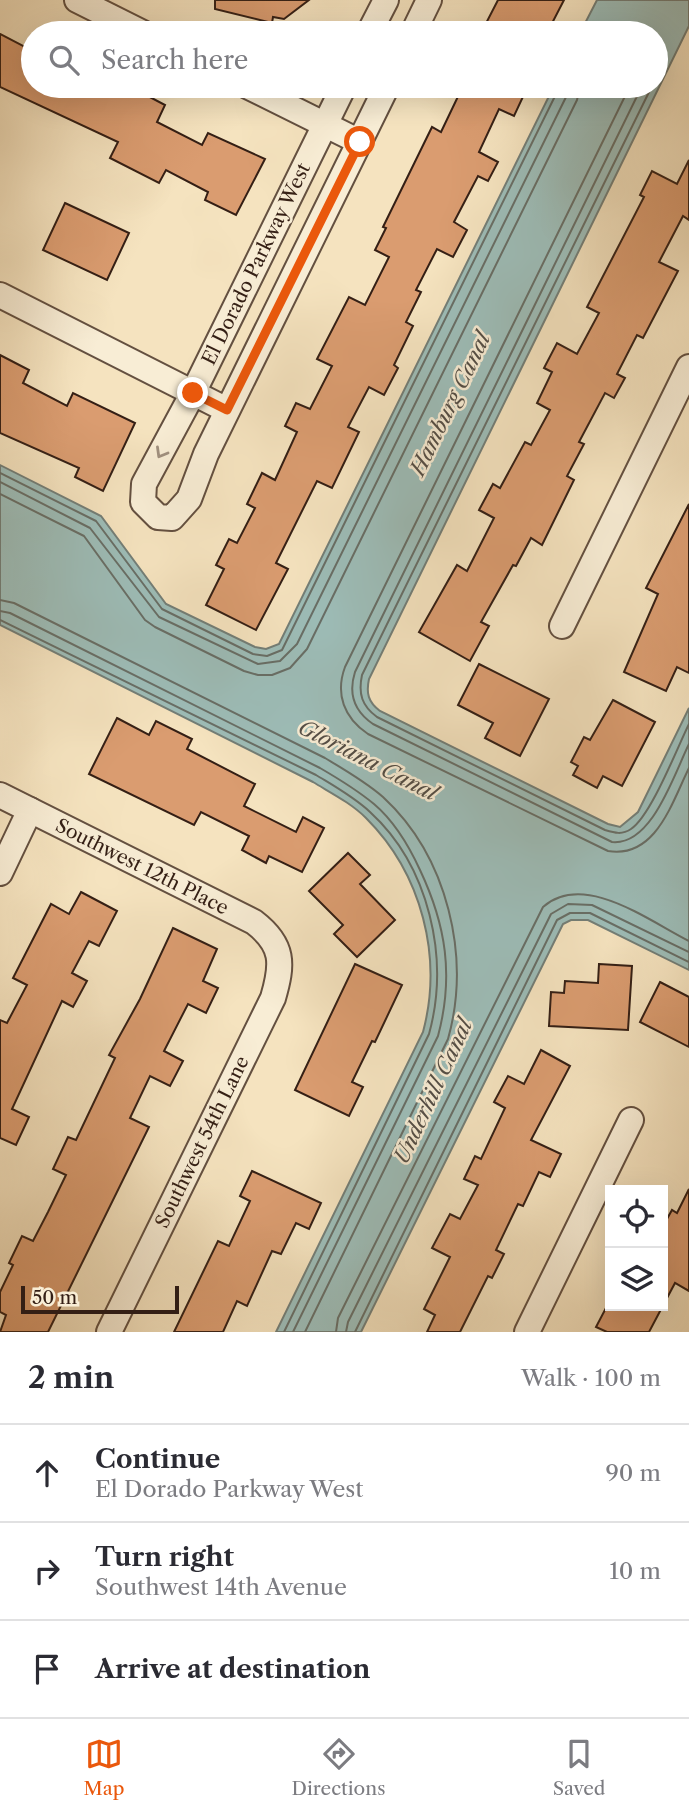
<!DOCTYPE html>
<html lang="en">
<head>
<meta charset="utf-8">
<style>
  body { margin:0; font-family:"Libre Caslon Text",serif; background:#f7f7f7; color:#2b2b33 }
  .controls { position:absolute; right:21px; bottom:21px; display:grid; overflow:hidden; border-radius:0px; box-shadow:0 7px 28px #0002 }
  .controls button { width:63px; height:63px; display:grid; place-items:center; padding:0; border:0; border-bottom:2px solid #e1e1e2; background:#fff; color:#2b2b33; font:35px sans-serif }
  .scale { position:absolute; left:21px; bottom:18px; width:158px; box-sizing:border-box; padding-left:7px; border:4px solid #341f15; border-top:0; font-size:19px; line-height:24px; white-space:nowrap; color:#341f15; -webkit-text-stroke:5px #f8edd5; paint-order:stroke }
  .stop { position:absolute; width:21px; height:21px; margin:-16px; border:5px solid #ea580c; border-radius:50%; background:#fff }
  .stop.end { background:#ea580c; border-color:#fff; box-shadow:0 2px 7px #0008 }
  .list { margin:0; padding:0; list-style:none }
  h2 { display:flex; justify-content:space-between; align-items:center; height:91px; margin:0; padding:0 28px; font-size:30px }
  h2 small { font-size:23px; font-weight:400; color:#7c7c81 }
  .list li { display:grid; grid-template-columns:46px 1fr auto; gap:21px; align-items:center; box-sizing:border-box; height:98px; padding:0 28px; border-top:2px solid #e1e1e2 }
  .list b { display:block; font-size:26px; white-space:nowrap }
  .list p { margin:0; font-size:23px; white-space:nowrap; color:#7c7c81 }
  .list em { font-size:23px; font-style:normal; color:#7c7c81 }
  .icon { flex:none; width:38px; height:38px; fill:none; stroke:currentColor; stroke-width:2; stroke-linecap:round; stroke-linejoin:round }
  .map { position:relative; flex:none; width:689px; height:1332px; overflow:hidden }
  .search { position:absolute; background:#fff; box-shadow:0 7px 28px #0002; left:21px; right:21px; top:21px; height:77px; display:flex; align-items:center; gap:18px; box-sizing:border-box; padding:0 24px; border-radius:38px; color:#7c7c81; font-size:26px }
  .sheet { height:385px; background:#fff }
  nav { display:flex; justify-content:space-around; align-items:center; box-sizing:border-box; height:98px; border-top:2px solid #e1e1e2; background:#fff; font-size:19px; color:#7c7c81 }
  nav a { display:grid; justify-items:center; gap:4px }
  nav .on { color:#ea580c }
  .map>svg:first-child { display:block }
</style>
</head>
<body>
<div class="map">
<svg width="689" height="1332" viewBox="0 0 689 1332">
  <rect width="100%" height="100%" fill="#f5e3bf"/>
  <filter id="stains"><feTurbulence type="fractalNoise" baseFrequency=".00286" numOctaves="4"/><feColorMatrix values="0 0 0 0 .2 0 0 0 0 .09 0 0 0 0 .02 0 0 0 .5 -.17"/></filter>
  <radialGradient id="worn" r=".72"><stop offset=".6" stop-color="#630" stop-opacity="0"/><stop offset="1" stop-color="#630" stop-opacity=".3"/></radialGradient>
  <!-- water -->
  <path fill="#9dbdb8" stroke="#737e77" stroke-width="2" d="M597,0h92v26l-320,653c-3,14 -1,23 11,32l228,113 12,3 18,-15 51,-104v262l-101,-50h-17l-8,4 -202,408h-85l147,-300c20,-75 -1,-158 -57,-214 -15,-15 -35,-25 -53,-36l-313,-157v-160l101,51 65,88 89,43 11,2 13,-5 275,-558h102v-53h-76z"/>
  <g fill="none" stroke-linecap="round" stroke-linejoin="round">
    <!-- shore -->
    <g stroke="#686e66" stroke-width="2">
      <path d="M630,86l-285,581c-10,27 -1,51 23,67l240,117c48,8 64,-49 81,-83"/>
      <path d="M642,86l-287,586c-7,22 -1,39 18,52l239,118c40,4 62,-68 77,-98"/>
      <path d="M652,86l-290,589c-4,19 0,31 15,42l228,113c10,3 17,5 26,-1 20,-13 46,-81 58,-105"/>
      <polyline points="0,473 96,521 162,609 253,654 267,656 282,650 560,86"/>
      <polyline points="0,482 90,528 159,617 258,664 280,661 297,644 567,95 569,86"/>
      <polyline points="0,494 84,536 145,620 155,627 244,671 258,675 272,675 290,668 307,649 577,100 580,86"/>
      <path d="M0,600l14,3 311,155c20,12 41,24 58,39 65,60 88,160 65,242l-143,293"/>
      <path d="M0,611l10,2 310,155c19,11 37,22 54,36 20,17 35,42 46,66 26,55 34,106 18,166l-145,296"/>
      <path d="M0,620l316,155c18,11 38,22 54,37 59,54 80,146 59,222l-145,298"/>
      <path d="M336,1332l2,-14 205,-411c41,-36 106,14 146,34"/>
      <polyline points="346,1332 348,1322 551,914 568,904 592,905 689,952"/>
      <polyline points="355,1332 557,920 570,913 590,913 689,962"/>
    </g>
  </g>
  <!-- building -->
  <g fill="#da9c70" stroke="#341f15" stroke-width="2">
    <polygon points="215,0 309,0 284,19 273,17 272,23 215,9"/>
    <polygon points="498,0 564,0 547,33 481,33"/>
    <polygon points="0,34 33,51 33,86 129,86 165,105 157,122 202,145 208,133 265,159 236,215 205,200 208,192 166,170 159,183 110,158 118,142 0,87"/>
    <polygon points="463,86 528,86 514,116 499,109 479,152 498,162 488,181 478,176 454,222 467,230 453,257 437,249 416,290 421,292 406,322 413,326 394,365 398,368 384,395 369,387 348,427 359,432 332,488 317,481 276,563 288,569 256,630 206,605 224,569 216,565 229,539 237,543 255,508 247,504 262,473 275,480 297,432 285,426 296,403 310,409 332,366 317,359 349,297 365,305 389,257 375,250 386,228 383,227 432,127 441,132"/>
    <polygon points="689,160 689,220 683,216 659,262 678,271 643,338 637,335 617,374 625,378 614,398 605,393 579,442 584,444 567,476 574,480 542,545 531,538 516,566 513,565 481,622 489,626 470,661 419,632 457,565 467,571 494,518 479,510 493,484 500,488 525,442 531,445 550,410 537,403 552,372 544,368 557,343 577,354 599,313 587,307 644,197 640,195 652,171 677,184"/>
    <polygon points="65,203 129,233 107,280 43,250"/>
    <polygon points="0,355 29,370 23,383 67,406 73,393 135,423 103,491 75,477 79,468 0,433"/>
    <polygon points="689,504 689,673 677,667 666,691 624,672 658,594 646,588"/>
    <polygon points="479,664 549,699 520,756 485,738 493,723 458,705"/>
    <polygon points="613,700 655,722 622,786 603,776 597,788 573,775 578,766 571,762 584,737 590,740"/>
    <polygon points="117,718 149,735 156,721 192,739 187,749 255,784 244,806 296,832 303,817 324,828 302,872 269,856 266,863 242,850 249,836 201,812 194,825 89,774"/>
    <polygon points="348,853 370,875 360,884 395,920 357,957 334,934 343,925 309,891"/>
    <polygon points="81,892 117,911 99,946 89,941 72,973 87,981 73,1007 62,1001 12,1109 29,1117 16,1145 0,1138 0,1020 7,1023 27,985 13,978 51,904 69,914"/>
    <polygon points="173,928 217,949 203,981 218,988 206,1013 188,1004 164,1051 183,1061 170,1086 150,1076 130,1118 149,1127 48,1332 0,1332 6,1315 0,1312 0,1292 13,1265 9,1263 22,1236 33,1241 48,1212 66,1175 53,1169 68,1137 76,1140 115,1058 109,1055 140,999"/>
    <polygon points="355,964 402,985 375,1042 372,1041 352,1082 363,1087 349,1116 295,1090"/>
    <polygon points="599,964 632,966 628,1030 549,1026 551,992 564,993 565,981 598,983"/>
    <polygon points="660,982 689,997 689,1047 640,1022"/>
    <polygon points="541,1050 570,1066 531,1140 561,1154 550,1177 539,1172 523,1206 518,1204 496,1250 504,1254 492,1278 488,1276 460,1332 427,1332 435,1315 424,1309 450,1257 432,1248 450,1214 460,1219 478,1185 464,1179 475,1156 481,1159 505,1108 494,1102 508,1076 524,1084"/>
    <polygon points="252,1171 321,1203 309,1229 296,1223 281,1254 272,1251 247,1306 237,1301 223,1332 174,1332 218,1241 229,1246 250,1201 240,1196"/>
    <polygon points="689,1189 689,1291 675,1283 649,1332 607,1332 596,1327 607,1306 663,1306 663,1226 672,1210 677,1213"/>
  </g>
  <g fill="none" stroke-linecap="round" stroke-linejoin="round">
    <!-- minor casing -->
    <g stroke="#645040" stroke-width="28">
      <g id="minor">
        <polyline points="77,0 143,33"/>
        <polyline points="369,33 386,0"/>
        <polyline points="413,33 429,0"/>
        <polyline points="247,86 360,142"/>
        <polyline points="344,86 193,393 144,484 143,502 158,517 172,518 189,499 206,454 387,86"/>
        <polyline points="0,295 227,410"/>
        <polyline points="562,626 689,367"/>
        <path id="s1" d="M0,795l254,127c30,23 29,42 19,76l-164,334"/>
        <polyline points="0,873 30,810"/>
        <polyline points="527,1332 631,1120"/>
      </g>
    </g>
    <!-- minor -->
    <use href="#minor" stroke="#f8edd5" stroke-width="24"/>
  </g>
  <!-- one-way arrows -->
  <defs><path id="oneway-chevron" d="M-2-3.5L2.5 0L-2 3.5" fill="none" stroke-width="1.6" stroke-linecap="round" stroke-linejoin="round" transform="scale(1.75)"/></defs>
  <use stroke="#a0907f" href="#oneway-chevron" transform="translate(161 453) rotate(120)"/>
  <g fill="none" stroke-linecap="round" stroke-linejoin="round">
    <!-- route -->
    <polyline stroke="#ea580c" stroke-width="9" points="193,393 227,410 360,142"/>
  </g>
  <g text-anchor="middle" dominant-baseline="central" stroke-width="5" stroke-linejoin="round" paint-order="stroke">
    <!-- street labels -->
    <g font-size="19" fill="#341f15" stroke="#f8edd5">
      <text transform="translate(256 264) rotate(-64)">El Dorado Parkway West</text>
      <text stroke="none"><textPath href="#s1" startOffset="159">Southwest 12th Place</textPath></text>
      <text transform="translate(202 1142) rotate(-64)">Southwest 54th Lane</text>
    </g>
    <!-- water labels -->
    <g font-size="21" font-style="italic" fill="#544e46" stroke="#f8edd5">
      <text transform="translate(450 404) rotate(-64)">Hamburg Canal</text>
      <text transform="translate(368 760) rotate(27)">Gloriana Canal</text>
      <text transform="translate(433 1091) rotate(-65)">Underhill Canal</text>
    </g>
  </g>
  <rect width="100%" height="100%" filter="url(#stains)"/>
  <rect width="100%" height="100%" fill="url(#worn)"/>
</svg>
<div class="controls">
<button><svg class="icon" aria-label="locate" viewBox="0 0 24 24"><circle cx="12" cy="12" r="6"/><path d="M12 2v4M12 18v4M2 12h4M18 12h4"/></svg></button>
<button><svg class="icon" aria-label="layers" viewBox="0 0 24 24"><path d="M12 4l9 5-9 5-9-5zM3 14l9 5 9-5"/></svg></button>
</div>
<div class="scale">50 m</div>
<div class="stop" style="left:360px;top:142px"></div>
<div class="stop end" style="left:193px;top:393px"></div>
<div class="search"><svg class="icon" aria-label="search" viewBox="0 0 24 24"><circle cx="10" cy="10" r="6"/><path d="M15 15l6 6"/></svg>Search here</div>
</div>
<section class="sheet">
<h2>2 min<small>Walk · 100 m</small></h2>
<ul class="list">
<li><svg class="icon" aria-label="ahead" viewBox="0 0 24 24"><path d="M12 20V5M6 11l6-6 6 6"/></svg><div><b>Continue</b><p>El Dorado Parkway West</p></div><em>90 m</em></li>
<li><svg class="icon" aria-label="right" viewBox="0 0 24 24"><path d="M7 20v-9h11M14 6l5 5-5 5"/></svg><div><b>Turn right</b><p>Southwest 14th Avenue</p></div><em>10 m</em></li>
<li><svg class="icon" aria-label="arrive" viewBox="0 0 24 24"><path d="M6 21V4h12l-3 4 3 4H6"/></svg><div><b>Arrive at destination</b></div></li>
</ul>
</section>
<nav>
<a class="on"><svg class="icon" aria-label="map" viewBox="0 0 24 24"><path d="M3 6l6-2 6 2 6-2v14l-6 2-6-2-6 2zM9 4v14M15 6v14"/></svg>Map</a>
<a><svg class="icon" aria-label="directions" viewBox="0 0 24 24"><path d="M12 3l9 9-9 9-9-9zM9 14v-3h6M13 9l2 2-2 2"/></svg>Directions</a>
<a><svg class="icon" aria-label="saved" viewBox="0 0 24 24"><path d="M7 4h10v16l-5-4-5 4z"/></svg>Saved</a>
</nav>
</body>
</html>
